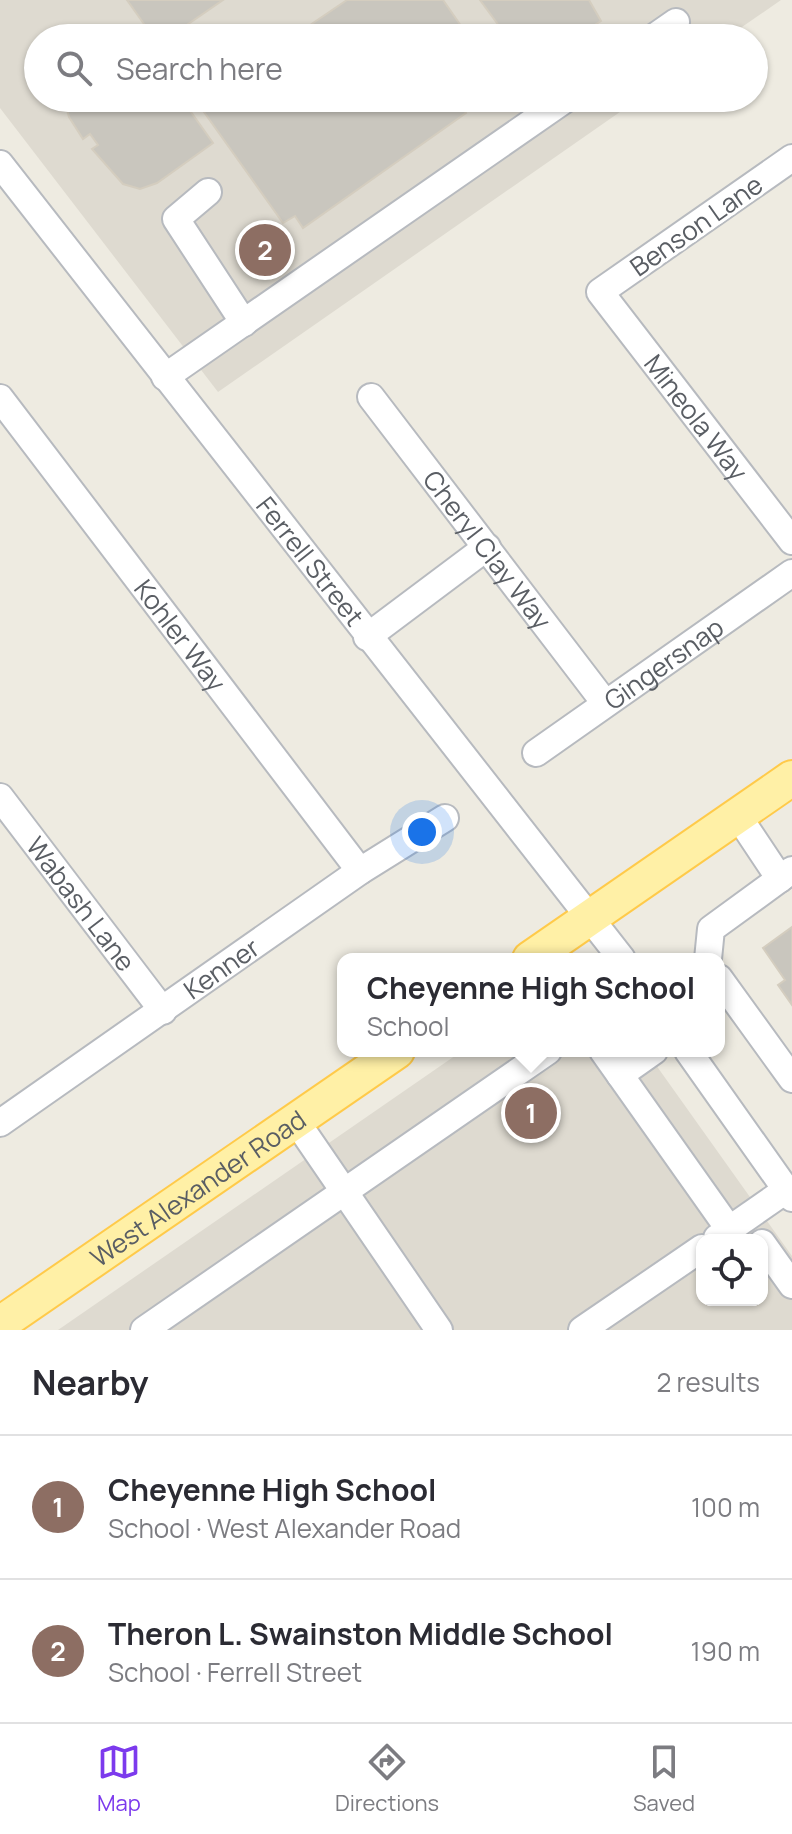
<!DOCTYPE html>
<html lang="en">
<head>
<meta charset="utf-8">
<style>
  body { margin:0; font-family:Manrope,sans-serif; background:#f7f7f7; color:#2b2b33 }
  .controls { position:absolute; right:24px; bottom:24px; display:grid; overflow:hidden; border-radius:16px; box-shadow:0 2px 6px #0004 }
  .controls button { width:72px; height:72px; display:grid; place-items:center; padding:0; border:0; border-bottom:2px solid #e1e1e2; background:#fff; color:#2b2b33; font:40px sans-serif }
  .you { position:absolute; left:422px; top:832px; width:28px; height:28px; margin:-20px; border:6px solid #fff; border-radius:50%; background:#1a73e8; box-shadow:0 0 0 12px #1a73e833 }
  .badge { display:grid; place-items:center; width:52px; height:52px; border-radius:50%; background:#7c3aed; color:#fff; font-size:26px; font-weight:700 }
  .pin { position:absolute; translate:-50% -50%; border:4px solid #fff; box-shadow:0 2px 8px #0006 }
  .popup { position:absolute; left:337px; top:953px; width:388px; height:104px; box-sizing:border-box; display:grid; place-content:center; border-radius:16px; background:#fff; filter:drop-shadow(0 2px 6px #0005); font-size:26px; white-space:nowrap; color:#7c7c81 }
  .popup b { font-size:30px; color:#2b2b33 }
  .popup::after { content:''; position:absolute; left:50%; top:100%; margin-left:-16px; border:16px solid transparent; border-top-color:#fff }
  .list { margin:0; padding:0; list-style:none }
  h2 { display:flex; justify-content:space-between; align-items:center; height:104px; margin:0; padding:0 32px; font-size:34px }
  h2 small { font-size:26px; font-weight:400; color:#7c7c81 }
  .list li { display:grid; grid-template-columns:52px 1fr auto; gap:24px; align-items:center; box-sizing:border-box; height:144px; padding:0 32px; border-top:2px solid #e1e1e2 }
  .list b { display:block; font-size:30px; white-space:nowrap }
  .list p { margin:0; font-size:26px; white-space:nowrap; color:#7c7c81 }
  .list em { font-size:26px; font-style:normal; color:#7c7c81 }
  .icon { flex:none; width:44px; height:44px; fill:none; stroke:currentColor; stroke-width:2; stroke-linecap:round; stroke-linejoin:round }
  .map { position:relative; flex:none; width:792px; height:1330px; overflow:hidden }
  .search { position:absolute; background:#fff; box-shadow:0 2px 6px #0004; left:24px; right:24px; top:24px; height:88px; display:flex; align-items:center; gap:20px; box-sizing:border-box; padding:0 28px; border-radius:44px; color:#7c7c81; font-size:30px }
  .sheet { height:392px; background:#fff }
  nav { display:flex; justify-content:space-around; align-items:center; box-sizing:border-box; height:112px; border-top:2px solid #e1e1e2; background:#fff; font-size:22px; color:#7c7c81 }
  nav a { display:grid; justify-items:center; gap:4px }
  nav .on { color:#7c3aed }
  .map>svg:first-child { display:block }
</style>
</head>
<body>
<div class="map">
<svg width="792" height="1330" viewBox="0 0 792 1330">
  <rect width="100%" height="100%" fill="#eeebe1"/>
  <!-- education -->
  <g fill="#dedad0" fill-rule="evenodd">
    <polygon points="0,0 781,0 726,38 38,38 38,98 640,98 218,392 0,108"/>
    <path d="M462,1051h184l146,205v74h-734zM702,1240h60v60h-60z"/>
  </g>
  <!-- building -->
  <g fill="#c9c6be" stroke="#d4cdbf" stroke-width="2">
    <polygon points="127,0 223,0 181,29 188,38 154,38"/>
    <polygon points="347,0 443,0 466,33 460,38 291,38"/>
    <polygon points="480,0 589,0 601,21 574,38 508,38"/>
    <polygon points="64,98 181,98 213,143 157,183 140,189 123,184 92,149 98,145 90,134 83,139 69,117"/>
    <polygon points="194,98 455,98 466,113 303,228 295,216 283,223"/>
    <polygon points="792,927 792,1005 778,985 785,980 763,948"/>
  </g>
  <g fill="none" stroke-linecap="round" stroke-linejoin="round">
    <!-- minor casing -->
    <g stroke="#b7babf" stroke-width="30">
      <g id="minor">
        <polyline points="653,38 676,22"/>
        <path id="s1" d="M792,158l-192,134 192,249"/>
        <path id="s2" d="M0,164l622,795"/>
        <polyline points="208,192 176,219 244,323"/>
        <polyline points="165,377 567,98"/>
        <path id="s3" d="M371,397l234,306"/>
        <path id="s4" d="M0,398l360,473"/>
        <polyline points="367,637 487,547"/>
        <path id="s5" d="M536,753l256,-180"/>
        <path id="s6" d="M0,797l163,214"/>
        <polyline points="738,816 780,879"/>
        <polyline points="708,959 711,929 792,870"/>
        <polyline points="719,978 792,1079"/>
        <polyline points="603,1051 729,1229"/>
        <polyline points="688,1051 792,1198"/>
        <polyline points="620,1075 654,1051"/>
        <polyline points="296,1121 439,1330"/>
        <path id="s7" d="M0,1123l360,-252 85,-53"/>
        <polyline points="717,1238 786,1190"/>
        <polyline points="762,1243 792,1285"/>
        <polyline points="144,1330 548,1051"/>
        <polyline points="582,1330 702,1248"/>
      </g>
    </g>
    <!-- major casing -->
    <g stroke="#ffca4a" stroke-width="38">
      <g id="major">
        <polyline points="530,959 792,778"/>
        <path id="s8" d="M0,1324l397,-273"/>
      </g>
    </g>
    <!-- minor -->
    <use href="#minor" stroke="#fff" stroke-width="26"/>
    <!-- major -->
    <use href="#major" stroke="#fff0a6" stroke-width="34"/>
  </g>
  <g text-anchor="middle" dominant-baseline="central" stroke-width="6" stroke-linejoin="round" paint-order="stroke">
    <!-- street labels -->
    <g font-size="26" fill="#5a5e64" stroke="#fff">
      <text transform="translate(696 225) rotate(-35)">Benson Lane</text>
      <text stroke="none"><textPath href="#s1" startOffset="392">Mineola Way</textPath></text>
      <text stroke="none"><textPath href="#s3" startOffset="192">Cheryl Clay Way</textPath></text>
      <text stroke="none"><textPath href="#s2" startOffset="504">Ferrell Street</textPath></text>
      <text stroke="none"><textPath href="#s4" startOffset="298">Kohler Way</textPath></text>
      <text stroke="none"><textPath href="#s5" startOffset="156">Gingersnap</textPath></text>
      <text stroke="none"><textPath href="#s6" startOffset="134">Wabash Lane</textPath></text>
      <text stroke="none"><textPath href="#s7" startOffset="270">Kenner</textPath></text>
      <text stroke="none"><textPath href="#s8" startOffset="240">West Alexander Road</textPath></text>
    </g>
  </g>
</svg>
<div class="controls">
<button><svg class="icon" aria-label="locate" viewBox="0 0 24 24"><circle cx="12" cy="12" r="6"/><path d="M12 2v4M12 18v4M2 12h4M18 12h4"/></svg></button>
</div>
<div class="you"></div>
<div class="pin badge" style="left:531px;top:1113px;background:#8d6e63">1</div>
<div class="popup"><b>Cheyenne High School</b>School</div>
<div class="pin badge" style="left:265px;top:250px;background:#8d6e63">2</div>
<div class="search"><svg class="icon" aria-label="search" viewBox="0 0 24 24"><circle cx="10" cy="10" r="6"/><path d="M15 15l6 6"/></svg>Search here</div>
</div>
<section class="sheet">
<h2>Nearby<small>2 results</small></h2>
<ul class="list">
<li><span class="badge" style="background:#8d6e63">1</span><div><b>Cheyenne High School</b><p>School · West Alexander Road</p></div><em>100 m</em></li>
<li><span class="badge" style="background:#8d6e63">2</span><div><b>Theron L. Swainston Middle School</b><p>School · Ferrell Street</p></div><em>190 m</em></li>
</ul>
</section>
<nav>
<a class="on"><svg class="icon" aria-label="map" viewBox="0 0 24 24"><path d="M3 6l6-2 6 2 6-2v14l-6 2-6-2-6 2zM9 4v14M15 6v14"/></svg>Map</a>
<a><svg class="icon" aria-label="directions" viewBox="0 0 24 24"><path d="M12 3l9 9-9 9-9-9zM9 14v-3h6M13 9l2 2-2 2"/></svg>Directions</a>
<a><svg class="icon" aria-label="saved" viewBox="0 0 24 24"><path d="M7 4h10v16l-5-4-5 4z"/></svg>Saved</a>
</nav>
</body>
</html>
